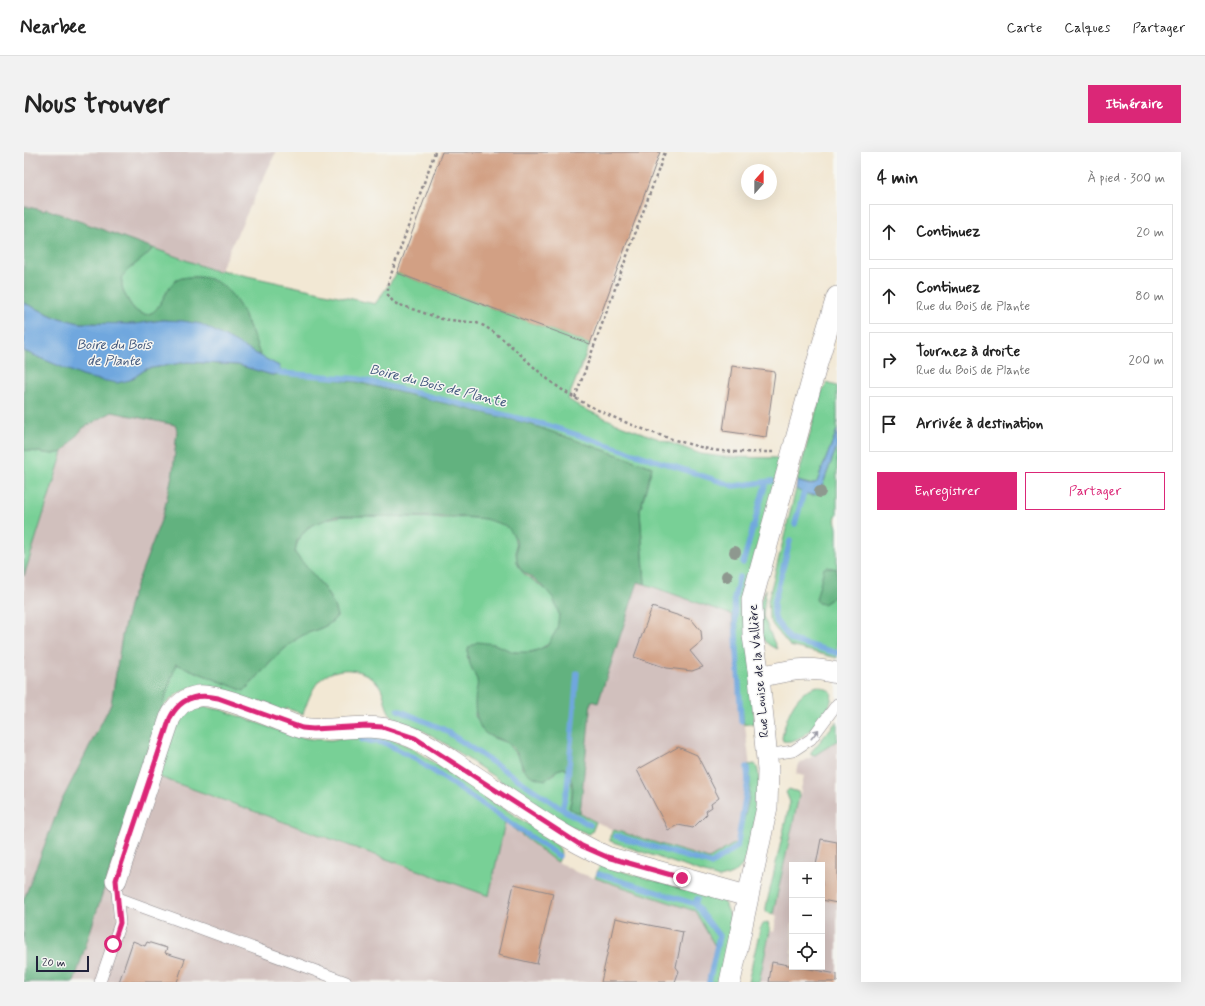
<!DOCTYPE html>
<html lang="fr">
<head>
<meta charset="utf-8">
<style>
  body { margin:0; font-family:Mynerve,sans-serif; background:#f2f2f2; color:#222 }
  .controls { position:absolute; right:12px; bottom:12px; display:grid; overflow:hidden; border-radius:0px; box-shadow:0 4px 16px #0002 }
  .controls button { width:36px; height:36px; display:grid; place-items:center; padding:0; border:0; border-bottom:1px solid #e0e0e0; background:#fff; color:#222; font:20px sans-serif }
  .compass { position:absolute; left:717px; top:12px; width:36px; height:36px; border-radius:50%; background:#fff; box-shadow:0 4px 16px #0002; rotate:21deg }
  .scale { position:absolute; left:12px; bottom:10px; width:53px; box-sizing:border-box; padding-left:4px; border:2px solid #22223b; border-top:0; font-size:11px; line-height:14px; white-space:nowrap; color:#22223b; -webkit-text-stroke:3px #f6f6f2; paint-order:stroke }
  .stop { position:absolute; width:12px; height:12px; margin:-9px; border:3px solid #db2777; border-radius:50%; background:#fff }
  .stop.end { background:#db2777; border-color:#fff; box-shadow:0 1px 4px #0008 }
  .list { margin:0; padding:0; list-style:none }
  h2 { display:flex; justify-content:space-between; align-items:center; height:52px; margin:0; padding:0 16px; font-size:17px }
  h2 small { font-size:13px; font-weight:400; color:#767676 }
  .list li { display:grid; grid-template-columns:26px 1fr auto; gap:12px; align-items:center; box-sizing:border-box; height:56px; margin:0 8px 8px; padding:0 8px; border:1px solid #e0e0e0; border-radius:0px }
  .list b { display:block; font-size:15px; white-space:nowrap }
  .list p { margin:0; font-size:13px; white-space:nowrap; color:#767676 }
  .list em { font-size:13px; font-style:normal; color:#767676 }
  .actions { display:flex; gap:8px; padding:12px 16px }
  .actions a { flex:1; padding:9px 0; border:1px solid #db2777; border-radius:0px; text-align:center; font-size:14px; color:#db2777 }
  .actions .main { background:#db2777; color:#fff }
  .icon { flex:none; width:22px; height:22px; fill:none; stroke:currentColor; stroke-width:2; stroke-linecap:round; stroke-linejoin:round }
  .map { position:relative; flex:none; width:813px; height:830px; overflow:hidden; border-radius:0px }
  header { display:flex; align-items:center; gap:24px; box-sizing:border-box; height:56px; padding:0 20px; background:#fff; border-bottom:1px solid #e0e0e0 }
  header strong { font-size:19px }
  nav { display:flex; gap:22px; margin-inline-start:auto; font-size:14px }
  .intro { display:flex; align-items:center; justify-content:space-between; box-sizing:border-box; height:96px; padding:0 24px }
  h1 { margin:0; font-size:28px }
  .button { padding:10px 18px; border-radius:0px; background:#db2777; color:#fff; font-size:14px; font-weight:700 }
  main { display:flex; gap:24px; padding:0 24px }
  aside { flex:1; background:#fff; border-radius:0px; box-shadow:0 4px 16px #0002 }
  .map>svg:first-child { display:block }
</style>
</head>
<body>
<header>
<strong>Nearbee</strong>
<nav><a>Carte</a><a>Calques</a><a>Partager</a></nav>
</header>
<div class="intro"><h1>Nous trouver</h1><a class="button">Itinéraire</a></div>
<main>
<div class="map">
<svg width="813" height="830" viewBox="0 0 813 830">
  <rect width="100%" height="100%" fill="#f6f6f2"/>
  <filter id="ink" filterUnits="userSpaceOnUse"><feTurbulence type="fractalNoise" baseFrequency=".025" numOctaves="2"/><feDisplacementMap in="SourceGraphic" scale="8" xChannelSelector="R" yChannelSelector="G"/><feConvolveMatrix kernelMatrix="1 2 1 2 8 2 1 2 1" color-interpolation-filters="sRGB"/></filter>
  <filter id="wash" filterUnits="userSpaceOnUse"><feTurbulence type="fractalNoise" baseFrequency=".012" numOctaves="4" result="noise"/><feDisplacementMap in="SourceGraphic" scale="16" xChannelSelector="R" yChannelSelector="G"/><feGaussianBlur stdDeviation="0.9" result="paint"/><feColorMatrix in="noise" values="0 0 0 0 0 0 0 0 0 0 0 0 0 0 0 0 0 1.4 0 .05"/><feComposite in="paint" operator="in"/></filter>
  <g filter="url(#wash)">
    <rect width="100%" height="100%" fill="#f2e8d4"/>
    <!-- industrial -->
    <g fill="#d1c0bd" fill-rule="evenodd">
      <polygon points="0,0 252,0 195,120 23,57 21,59 0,54"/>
      <polygon points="88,260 152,273 153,278 149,319 139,363 126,399 93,523 87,552 37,650 0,747 0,424 39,300 59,276"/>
      <polygon points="614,430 708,463 727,624 726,638 723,657 713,690 685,707 585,676 556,662 567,549 574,550"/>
      <path d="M813,589v241h-78l11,-51 4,1 3,-16 -4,-2 31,-138 -8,-2 2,-9zM768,713h30v102h-30z"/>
      <polygon points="117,619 464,744 481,670 527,706 552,720 671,759 691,794 683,830 50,830"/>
    </g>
    <!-- green -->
    <g fill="#78d096" stroke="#4d7968">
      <path d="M129,96l65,24 2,-2 155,34 22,-31 193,71 -22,55 14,9 41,18 78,28 22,3 59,1 -32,117 4,148 -10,2 -12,-110 -87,-31 -5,-74 12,-43 -126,-44 -170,-41 -75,-9 -2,-7 -18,-9c-12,-30 -25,-81 -65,-80 -8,0 -17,0 -23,6 -8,8 -13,28 -24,31 -7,2 -14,-3 -18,-9 -24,-36 4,-34 22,-57z"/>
      <polygon points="803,231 813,234 813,278 793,330 790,333 773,329 798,238"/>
      <polygon points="813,294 813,362 811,368 813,376 813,417 803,415 799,452 813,443 813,506 766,494 750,475 745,467 744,449 772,337 788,344 796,340"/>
      <polygon points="0,298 29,302 39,300 0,424"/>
      <path d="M342,363c25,1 50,3 76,3 17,0 51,-3 65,9 14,11 5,28 13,42 7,11 26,16 34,30 15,31 -6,58 -40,53 -6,-1 -13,-5 -20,-8l-27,12 11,26 -3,34 16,21 16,6 4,5 10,12 1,9 30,7 5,-6 7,-2c11,10 9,26 5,40l27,14 -4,10 -3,2 -23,-9 -128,-86c-6,-3 -12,-7 -18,-10 -9,-4 -21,-6 -28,-13 -8,-8 -6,-21 -13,-31 -14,-18 -43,-21 -60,-4 -8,9 -12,22 -16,33l-17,-6 -1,5 -89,-27c-16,4 -26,12 -36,25l16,-47 68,27c17,-17 34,-39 54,-53 14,-9 29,-8 39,-22 -6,-26 -26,-42 -42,-63 4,-36 42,-37 71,-38z"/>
      <path d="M742,437l-3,27 14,33c-13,-5 -21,-16 -22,-31 0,-8 8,-21 11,-29z"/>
      <path d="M794,534l13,5c6,18 -29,55 -48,50l-1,-3c4,-21 13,-47 36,-52z"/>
      <path d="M181,555l17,3 72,26 17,3 20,1 23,-4h31l25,11 142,93c8,8 12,11 6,22l-7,-4 -46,-36 -16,74 -330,-119c6,-17 12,-47 23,-61 6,-6 15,-8 23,-9z"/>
      <polygon points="813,569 813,589 791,603 787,602 787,600"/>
      <path d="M731,612c11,11 -4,87 -12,100 -6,9 -14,12 -24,14l-109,-37v-5l4,-6 95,29 28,-17c8,-25 17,-51 11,-77z"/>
      <polygon points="765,637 774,640 775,644 749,762 742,760 742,755 766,650 762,640"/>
      <path d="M576,713l122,35c19,23 3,56 -2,82h-13l8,-36 -20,-35 -100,-33z"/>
      <polygon points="744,770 746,779 735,830 724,830 736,777 740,771"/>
    </g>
    <!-- forest -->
    <g fill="#62b27f" stroke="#426a5d">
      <path d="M0,54l21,5 1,-2 107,39c-18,23 -46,21 -22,57 4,6 11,11 18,9 11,-3 16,-23 24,-31 6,-6 15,-6 23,-6 40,-1 53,50 65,80l-60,-33 -38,-4 -28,4 -56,-1 -24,-6 -31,-14z"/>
      <path d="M0,199l61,26 45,3 16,-11 41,-7 51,3 34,10 9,-2 75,9 170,41 126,44 -12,43 5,74 -7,-2 -40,121 -7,-2 -11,113 -11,-6c5,-13 6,-30 -5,-40l-7,2 -11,10c-33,-5 -18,-22 -39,-37 -8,-6 -21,-5 -26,-15 -6,-12 -7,-22 -5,-36 1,-4 2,-8 1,-12 -4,-11 -11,-19 -9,-32l9,-6 17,2 20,8h18l15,-6 10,-17 2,-15 -6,-16 -10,-12 -22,-16 -4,-8 -1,-23 -9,-13 -22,-7 -19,-2 -131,-1 -27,11 -11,14 -2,12c16,21 36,37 42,63 -10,14 -25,13 -39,22 -21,14 -37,36 -54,53l-68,-27 -102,318h-50v-83l37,-97 50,-98 11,-68 8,-34 33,-87 10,-44 4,-41 -2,-5 -63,-13 -29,16 -20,24 -10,2 -29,-4z"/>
      <polygon points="803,415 813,417 813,443 799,452 794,451 792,447 799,420 800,416"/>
    </g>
    <!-- water -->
    <g fill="#6fa7de" stroke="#48648c">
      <polygon points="0,151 31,165 55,171 111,172 139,168 159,169 177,172 255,214 257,221 248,223 214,213 163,210 122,217 106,228 93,231 61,225 0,199"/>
      <path d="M813,278v16l-17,46c-7,7 -17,0 -24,-3l1,-8 13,4 7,-3z"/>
    </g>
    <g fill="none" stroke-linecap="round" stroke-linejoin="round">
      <!-- stream -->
      <g stroke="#6fa7de" stroke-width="5.5">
        <polyline points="251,219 257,221 335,227 526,274 710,334 748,329"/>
        <polyline points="771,372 781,336"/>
        <polyline points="766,389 750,451 750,462 752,469 767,488 813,501"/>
        <polyline points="719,411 742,330"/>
        <polyline points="715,425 710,447 717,569"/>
        <polyline points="374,558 419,577 538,657 566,673"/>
        <polyline points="338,588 361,591 390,606 535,704"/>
        <polyline points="538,657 543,637 553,521"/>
        <polyline points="592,684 687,712 713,695 724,629 723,615"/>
        <polyline points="575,722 671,752 673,747"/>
        <polyline points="671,752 695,784 685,830"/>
      </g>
    </g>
    <g id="blocks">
      <!-- building -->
      <g fill="#d2a084">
        <polygon points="418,0 636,0 566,192 373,121"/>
        <polygon points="708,214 751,220 742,285 699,279"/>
        <polygon points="628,455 668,468 677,479 678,489 666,499 679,515 668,519 643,516 610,505"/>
        <polygon points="654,595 673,603 695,646 687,652 688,655 682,659 683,662 669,676 654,673 644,678 613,618"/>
        <polygon points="797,687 813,690 813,751 798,748 798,713 792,713"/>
        <polygon points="490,732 529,741 513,812 474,803"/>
        <polygon points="591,766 659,780 652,815 655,819 651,830 577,830"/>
        <polygon points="109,789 121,794 123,790 143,796 141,801 161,807 153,830 95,830"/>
        <polygon points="748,810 813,822 813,830 745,830"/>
      </g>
    </g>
  </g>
  <g filter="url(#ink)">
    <use href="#blocks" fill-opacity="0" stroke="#8a8588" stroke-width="1"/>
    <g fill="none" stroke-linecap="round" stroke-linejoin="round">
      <!-- service casing -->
      <g stroke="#8a8588" stroke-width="12">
        <g id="service">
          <polyline points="742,603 769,599 787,587 813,552"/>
          <polyline points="94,746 322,830"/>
          <polyline points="76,830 96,771 93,740"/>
        </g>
      </g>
      <!-- minor casing -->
      <g stroke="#8a8588" stroke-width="22">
        <g id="minor">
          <path d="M735,525c31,-7 46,-11 78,-4"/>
          <path d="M92,728l54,-162c6,-11 15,-20 28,-22 23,-3 79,24 104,32 32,5 64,-7 96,4 26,8 47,24 69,39 45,30 90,64 140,86l140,39"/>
          <polyline points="706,830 743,655 744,618 735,525 729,484 728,448 791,218 813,145"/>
        </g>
      </g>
      <!-- path -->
      <g stroke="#8a8588" stroke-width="2.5" stroke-dasharray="3 3" stroke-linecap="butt">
        <path d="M411,0l-47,131v12l6,8 48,16 35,4 7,3c26,15 46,40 70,58 38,29 112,56 159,66 20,3 41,2 61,2"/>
        <polyline points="551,246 641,0"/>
      </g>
      <!-- service -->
      <use href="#service" stroke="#fff" stroke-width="11"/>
      <!-- minor -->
      <use href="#minor" stroke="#fff" stroke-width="21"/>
    </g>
    <!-- trees -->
    <g fill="#8e988f">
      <circle cx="796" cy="340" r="6"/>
      <circle cx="711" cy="400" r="6"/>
      <circle cx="703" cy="424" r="6"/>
    </g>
    <!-- one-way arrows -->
    <defs><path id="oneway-shaft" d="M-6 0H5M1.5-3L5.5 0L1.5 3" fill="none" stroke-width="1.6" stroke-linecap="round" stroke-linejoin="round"/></defs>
    <use stroke="#9c9ca7" href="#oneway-shaft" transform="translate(791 582) rotate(-51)"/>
  </g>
  <g fill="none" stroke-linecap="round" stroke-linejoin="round" filter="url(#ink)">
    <!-- route -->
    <path stroke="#db2777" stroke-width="5" d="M89,792l7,-21 -4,-43 54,-162c10,-20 27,-25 48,-20l84,30 11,1 54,-3 15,1 33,11 167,108 25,11 75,21"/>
  </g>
  <g text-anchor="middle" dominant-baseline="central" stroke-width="3" stroke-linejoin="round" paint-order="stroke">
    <!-- street labels -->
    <g font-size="13" fill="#22223b" stroke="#f6f6f2">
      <text transform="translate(735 519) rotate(-95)">Rue Louise de la Vallière</text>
    </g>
    <!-- water labels -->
    <g font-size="14" font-style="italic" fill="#41577c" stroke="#f6f6f2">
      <text x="90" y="193">Boire du Bois<tspan x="90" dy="16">de Plante</tspan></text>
      <text transform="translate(414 234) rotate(14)">Boire du Bois de Plante</text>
    </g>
  </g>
</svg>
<div class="controls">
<button>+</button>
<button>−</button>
<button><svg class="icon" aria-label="locate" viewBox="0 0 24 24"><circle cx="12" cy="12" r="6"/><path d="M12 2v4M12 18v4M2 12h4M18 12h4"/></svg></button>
</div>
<svg class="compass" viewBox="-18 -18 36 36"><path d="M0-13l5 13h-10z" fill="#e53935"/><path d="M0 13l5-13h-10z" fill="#767676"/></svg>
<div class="scale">20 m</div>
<div class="stop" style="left:89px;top:792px"></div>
<div class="stop end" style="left:658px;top:726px"></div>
</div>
<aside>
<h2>4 min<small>À pied · 300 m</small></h2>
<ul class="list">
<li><svg class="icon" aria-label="ahead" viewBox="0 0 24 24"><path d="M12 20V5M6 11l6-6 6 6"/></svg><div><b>Continuez</b></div><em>20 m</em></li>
<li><svg class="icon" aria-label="ahead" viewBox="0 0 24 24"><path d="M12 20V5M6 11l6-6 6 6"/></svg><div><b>Continuez</b><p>Rue du Bois de Plante</p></div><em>80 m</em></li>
<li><svg class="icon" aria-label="right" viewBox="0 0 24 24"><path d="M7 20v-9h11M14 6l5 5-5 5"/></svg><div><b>Tournez à droite</b><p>Rue du Bois de Plante</p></div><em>200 m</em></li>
<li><svg class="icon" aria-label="arrive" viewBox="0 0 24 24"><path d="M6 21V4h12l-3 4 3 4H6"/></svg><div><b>Arrivée à destination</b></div></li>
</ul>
<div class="actions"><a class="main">Enregistrer</a><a>Partager</a></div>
</aside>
</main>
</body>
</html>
